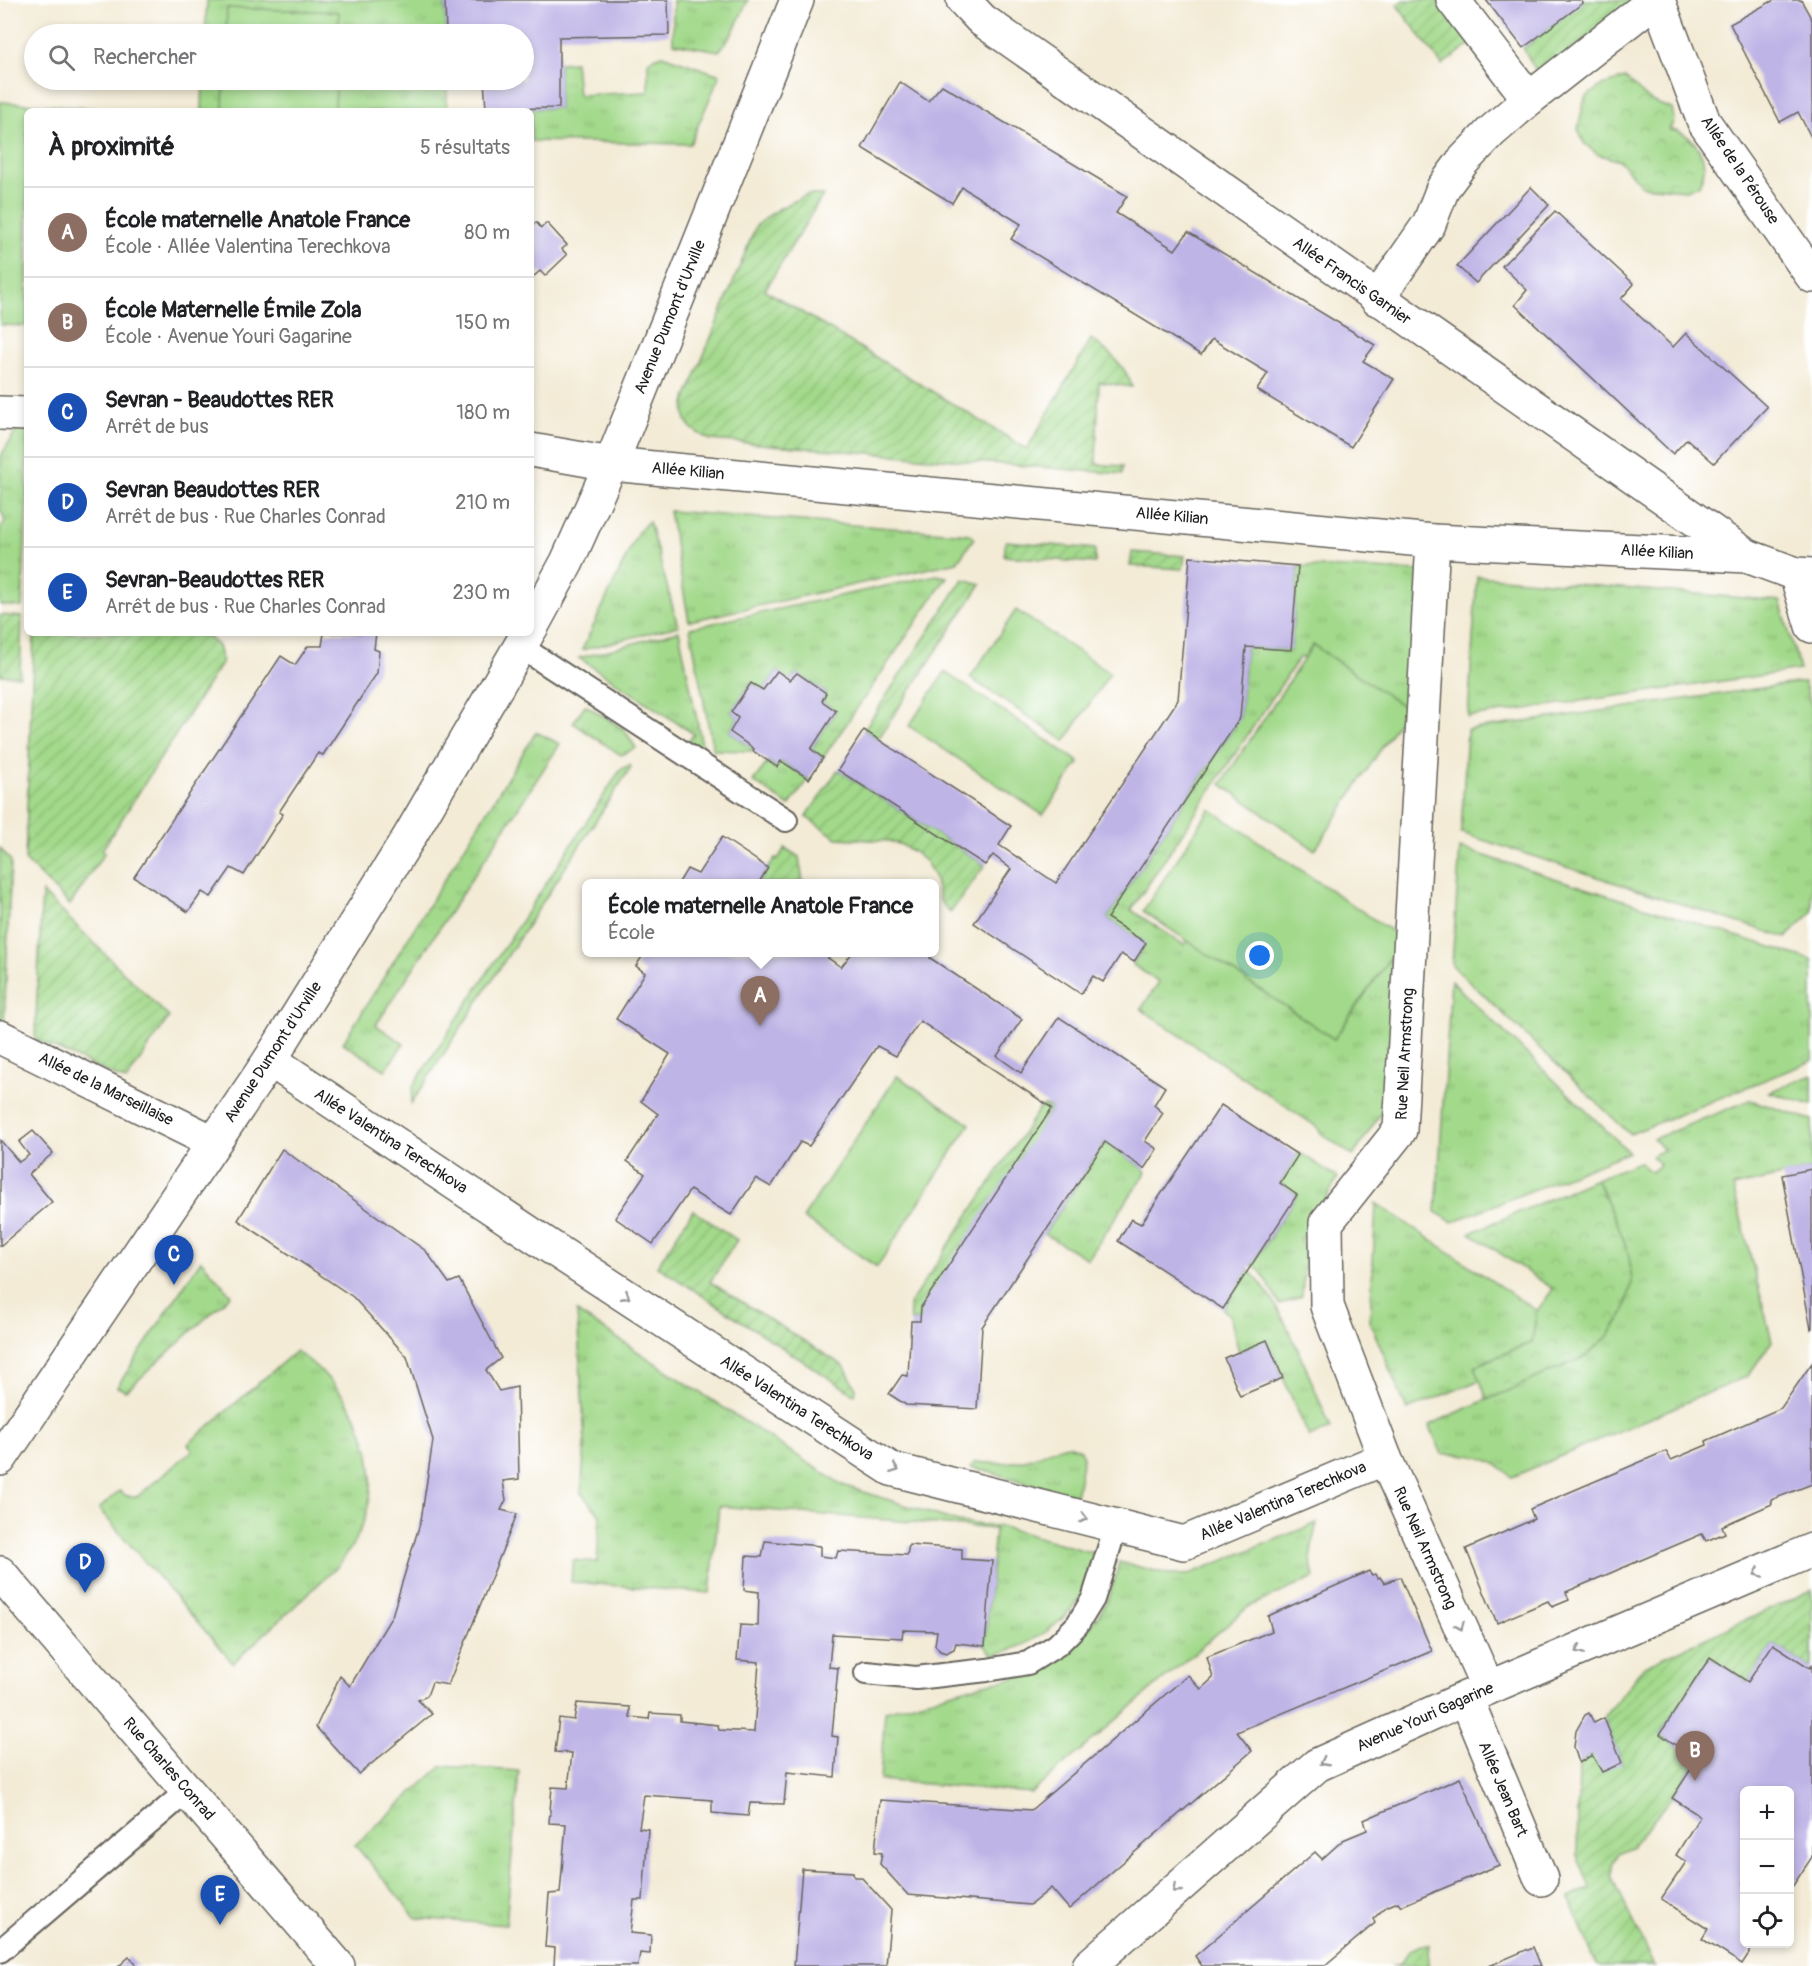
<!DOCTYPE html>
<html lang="fr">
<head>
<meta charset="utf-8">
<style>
  body { margin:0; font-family:Pangolin,sans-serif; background:#f2f2f2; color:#202124 }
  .controls { position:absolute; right:18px; bottom:18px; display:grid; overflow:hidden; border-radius:9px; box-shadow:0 3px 9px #0003 }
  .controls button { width:54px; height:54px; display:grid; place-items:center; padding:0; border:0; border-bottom:2px solid #e0e0e0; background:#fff; color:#202124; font:30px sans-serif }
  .you { position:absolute; left:1260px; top:956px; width:21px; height:21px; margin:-15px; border:4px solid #fff; border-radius:50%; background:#1a73e8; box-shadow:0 0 0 9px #1a73e833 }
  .badge { display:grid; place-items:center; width:39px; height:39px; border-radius:50%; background:#db2777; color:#fff; font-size:20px; font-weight:700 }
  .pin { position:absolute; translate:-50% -50px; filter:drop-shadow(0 2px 3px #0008) }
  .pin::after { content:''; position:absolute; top:32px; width:21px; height:18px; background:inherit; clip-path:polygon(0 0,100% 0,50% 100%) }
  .popup { position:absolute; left:582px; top:879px; width:357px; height:78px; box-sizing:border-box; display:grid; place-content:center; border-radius:9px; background:#fff; filter:drop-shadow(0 2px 4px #0005); font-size:20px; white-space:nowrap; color:#757577 }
  .popup b { font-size:22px; color:#202124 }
  .popup::after { content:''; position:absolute; left:50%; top:100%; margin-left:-12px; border:12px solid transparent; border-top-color:#fff }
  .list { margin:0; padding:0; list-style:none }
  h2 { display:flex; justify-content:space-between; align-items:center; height:78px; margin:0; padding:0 24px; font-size:26px }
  h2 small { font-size:20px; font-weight:400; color:#757577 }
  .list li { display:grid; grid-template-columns:39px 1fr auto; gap:18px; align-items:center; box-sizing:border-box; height:90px; padding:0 24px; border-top:2px solid #e0e0e0 }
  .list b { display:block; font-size:22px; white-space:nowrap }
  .list p { margin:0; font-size:20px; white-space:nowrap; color:#757577 }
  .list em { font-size:20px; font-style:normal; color:#757577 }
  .icon { flex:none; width:33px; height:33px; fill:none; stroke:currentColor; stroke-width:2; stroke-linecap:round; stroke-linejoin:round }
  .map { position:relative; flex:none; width:1812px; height:1966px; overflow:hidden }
  .search { position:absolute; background:#fff; box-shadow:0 3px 9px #0003; left:24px; top:24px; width:510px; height:66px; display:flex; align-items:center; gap:15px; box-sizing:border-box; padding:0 21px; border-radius:33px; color:#757577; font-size:22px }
  .panel { position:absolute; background:#fff; box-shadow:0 3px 9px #0003; left:24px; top:108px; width:510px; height:528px; border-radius:9px }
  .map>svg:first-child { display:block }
</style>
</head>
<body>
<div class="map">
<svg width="1812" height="1966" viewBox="0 0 1812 1966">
  <defs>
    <pattern id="grass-tufts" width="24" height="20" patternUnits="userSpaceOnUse" patternTransform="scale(1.5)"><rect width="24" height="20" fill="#a2d98a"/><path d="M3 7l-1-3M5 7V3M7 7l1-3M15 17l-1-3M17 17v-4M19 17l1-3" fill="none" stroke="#8bba76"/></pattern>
    <pattern id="park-crowns" width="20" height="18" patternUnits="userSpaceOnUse" patternTransform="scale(1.5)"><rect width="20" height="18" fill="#a2d98a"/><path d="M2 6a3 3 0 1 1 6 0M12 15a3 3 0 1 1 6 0" fill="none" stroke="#8bba76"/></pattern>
    <pattern id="garden-furrows" width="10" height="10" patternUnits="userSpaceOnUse" patternTransform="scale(1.5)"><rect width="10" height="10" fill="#a2d98a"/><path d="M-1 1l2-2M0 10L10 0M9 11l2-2" fill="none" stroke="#8bba76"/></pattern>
  </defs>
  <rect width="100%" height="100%" fill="#fff"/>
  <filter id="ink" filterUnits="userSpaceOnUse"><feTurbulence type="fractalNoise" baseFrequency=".0167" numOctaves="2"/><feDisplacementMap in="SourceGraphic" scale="12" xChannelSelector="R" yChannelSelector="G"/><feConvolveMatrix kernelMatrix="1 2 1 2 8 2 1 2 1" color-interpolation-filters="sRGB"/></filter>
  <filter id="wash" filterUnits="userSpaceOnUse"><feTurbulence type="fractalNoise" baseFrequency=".008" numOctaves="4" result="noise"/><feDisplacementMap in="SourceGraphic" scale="24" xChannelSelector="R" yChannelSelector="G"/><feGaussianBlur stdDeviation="1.35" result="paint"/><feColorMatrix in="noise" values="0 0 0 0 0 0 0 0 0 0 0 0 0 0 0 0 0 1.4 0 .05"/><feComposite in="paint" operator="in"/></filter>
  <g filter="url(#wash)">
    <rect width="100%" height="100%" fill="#f3ebd6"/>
    <!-- grass -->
    <g fill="url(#grass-tufts)" stroke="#5f7a53" stroke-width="1.5">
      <polygon points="207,0 445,0 446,34 205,34"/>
      <polygon points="673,0 748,0 731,36 719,51 673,43"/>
      <polygon points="662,55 720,75 690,144 531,141 531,111 460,111 559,108 559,63 575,62 578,95 648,92 648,63 651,59"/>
      <polygon points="203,80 447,80 447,111 202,111"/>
      <polygon points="18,427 27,429 27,498 22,607 0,605 0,530 5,521 0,508 1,456"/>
      <polygon points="669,511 970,534 974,538 957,562 689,621"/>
      <polygon points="649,521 678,626 582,650 638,532"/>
      <polygon points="1298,566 1420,571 1412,708 1407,709 1313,645 1305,657 1299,658 1131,910 1184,945 1188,941 1334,1039 1403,939 1385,1107 1353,1156 1321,1133 1317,1127 1141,1009 1159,982 1133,965 1145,943 1107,918 1240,718 1246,647 1291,650"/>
      <polygon points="937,575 947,577 823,758 811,749 836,711 822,701 826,693 797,673 790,680 777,671 763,690 751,683 731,712 738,718 730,732 754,749 753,751 713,750 690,628"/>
      <polygon points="1477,576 1780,601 1800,670 1468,717"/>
      <polygon points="679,631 703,750 688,741 694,734 579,658"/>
      <polygon points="1804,682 1812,708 1812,912 1786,938 1461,833 1467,730"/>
      <polygon points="585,705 624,729 636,748 621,755 573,723"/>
      <polygon points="536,732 560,744 376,1025 404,1044 385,1070 343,1043"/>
      <polygon points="781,761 809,779 789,806 753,781 768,762 777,767"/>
      <polygon points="630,765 631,767 411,1104 413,1086 621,769"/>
      <polygon points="0,848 11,861 4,1024 0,1022"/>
      <polygon points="1460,848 1812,960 1812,1061 1630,1134 1452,965"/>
      <polygon points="1451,981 1629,1152 1452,1222 1436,1212"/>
      <polygon points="1812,1075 1812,1105 1769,1092"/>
      <path d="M1750,1100l62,20v49l-79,18 39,154 -24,35 -236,101c-20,-20 -42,-24 -70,-23l-13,-29 157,-69 22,-20 16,-23 -18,-114 -10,-20 43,-17 12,10 9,-8 -8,-8 12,-6 -11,-11z"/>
      <polygon points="1105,1142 1144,1169 1146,1172 1088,1259 1044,1234"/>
      <polygon points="1299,1152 1338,1178 1300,1242 1306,1247 1302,1296 1280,1305 1261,1272 1252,1265 1297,1195 1280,1183"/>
      <polygon points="1376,1203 1537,1311 1532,1342 1475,1366 1480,1380 1407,1410 1370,1322"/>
      <polygon points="201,1260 231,1295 126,1391 117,1387"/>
      <path d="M1248,1270c35,30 64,115 83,158l-22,9 -42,-96 -28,11 -9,-36 -7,-7z"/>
      <path d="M577,1312l265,173 116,37 45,5 90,26c-3,11 -3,23 -7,32 -13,35 -58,63 -93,70l-8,-9 10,-117 -276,-23 -9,87 -139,-11 2,-22 24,2 3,-47 -19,-22 4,-49z"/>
      <path d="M296,1351c76,52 103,141 41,216l-104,96 -134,-154 20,-18 8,5h11l55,-46 -5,-6z"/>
      <path d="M1069,1445l12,5 2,7 -7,40 -105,-30 4,-5c20,2 38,2 57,-4 13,-5 23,-11 37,-13z"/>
      <path d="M1317,1523c-5,19 -9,35 -3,55l-66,29 -217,186 -151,-13 5,-69c33,-9 65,-18 98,-27 10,-2 21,-3 31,-6 43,-14 83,-47 98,-90 3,-8 5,-18 7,-26l53,13h15z"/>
      <polygon points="442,1766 519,1771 506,1925 416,1918 355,1845"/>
    </g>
    <!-- park -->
    <g fill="url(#park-crowns)" stroke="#5f7a53" stroke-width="1.5">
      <path d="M1625,78l26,23 21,8 2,10 -4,11c18,1 33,18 34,36 1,6 -3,13 -5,19l-13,5 -44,-4 -22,-25 -23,-7 -13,-11 -6,-14 7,-31 17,-13z"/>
      <polygon points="1596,1179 1619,1228 1629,1256 1632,1282 1624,1313 1608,1336 1586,1356 1487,1400 1475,1366 1532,1342 1537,1311 1553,1289 1470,1233"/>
    </g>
    <!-- garden -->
    <g fill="url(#garden-furrows)" stroke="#5f7a53" stroke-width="1.5">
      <polygon points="1403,0 1445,0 1476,40 1442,65 1397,5"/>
      <polygon points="1581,0 1638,0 1539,76 1523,48 1582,3"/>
      <path d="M806,195h17l-58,95 262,159 64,-110c17,12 35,26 41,48l-33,-5 -3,82 27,2 -1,8 -411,-34c-20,-9 -31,-17 -25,-41l70,-173 19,-15z"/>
      <polygon points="1006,541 1095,549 1095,563 1004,556"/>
      <polygon points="1132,552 1185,556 1183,569 1130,566"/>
      <polygon points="963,579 981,584 878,739 864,730"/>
      <polygon points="0,615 22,617 20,676 0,675"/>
      <polygon points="34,633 179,633 207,636 218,646 222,662 102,850 105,852 70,905 25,860"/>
      <polygon points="838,770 985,865 950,913 940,901 934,876 926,862 914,852 902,845 889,841 837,838 806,817"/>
      <polygon points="785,848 799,857 803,883 758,884 775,858 778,859"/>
      <polygon points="42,892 169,1017 126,1081 35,1039"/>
      <polygon points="1044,1106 1052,1108 920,1321 911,1321 909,1305 1039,1109"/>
      <polygon points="693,1210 737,1240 710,1282 844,1366 856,1388 855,1395 657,1266"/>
      <polygon points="1812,1590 1812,1665 1810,1668 1773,1644 1748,1682 1710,1657 1660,1734 1697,1760 1672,1798 1631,1847 1619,1853 1612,1864 1612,1877 1655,1966 1597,1966 1569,1898 1590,1888 1577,1855 1579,1763 1592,1755 1622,1763 1604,1718 1644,1666"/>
      <polygon points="1421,1945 1430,1945 1428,1966 1391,1966 1400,1964 1410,1950"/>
    </g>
    <!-- pitch -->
    <g fill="#a2d98a" stroke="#5f7a53" stroke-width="1.5">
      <polygon points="227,8 339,12 338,34 226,34"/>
      <polygon points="224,80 336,80 335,111 223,111"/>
      <polygon points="0,102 131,111 27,111 27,326 0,325"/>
      <polygon points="1016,610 1110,673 1065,741 970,678"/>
      <polygon points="1313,645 1407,709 1315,850 1221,784"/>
      <polygon points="945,672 1079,762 1043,815 909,726"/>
      <polygon points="1210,809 1403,939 1334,1039 1143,911"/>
      <polygon points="897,1076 970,1124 877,1267 803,1218"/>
    </g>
    <g id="blocks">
      <!-- building -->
      <g fill="#beb4e6">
        <polygon points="445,0 668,0 669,35 559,37 559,108 486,109 484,80 524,80 524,34 446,34"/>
        <polygon points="1486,0 1581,0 1583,3 1523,48"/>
        <polygon points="1774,0 1801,0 1812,20 1812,139 1798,112 1780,122 1730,24"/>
        <polygon points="900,82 928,101 942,85 1127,196 1116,213 1175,250 1188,232 1375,345 1363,361 1394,379 1351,447 1257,390 1268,373 1212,339 1201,355 1011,239 1021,224 962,187 952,203 862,148"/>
        <polygon points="1531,187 1549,205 1476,283 1457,266"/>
        <polygon points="1555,211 1634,284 1621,299 1673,347 1686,333 1767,407 1714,463 1687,439 1673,454 1515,305 1527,290 1502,266"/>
        <polygon points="536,222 541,228 547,223 567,245 562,249 567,255 545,276 540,271 534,276 531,273 531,228"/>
        <polygon points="1190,557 1298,566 1291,650 1246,647 1240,718 1107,918 1146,943 1134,962 1121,954 1103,982 1093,976 1081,994 974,923 1011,869 993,855 985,865 838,770 864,730 1011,826 999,845 1056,883 1178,700"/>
        <polygon points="324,633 376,633 374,649 379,651 377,673 323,755 318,753 279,812 283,814 244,875 231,868 211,897 202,892 188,912 134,877 281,656 295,665 308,646 322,646"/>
        <polygon points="777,671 790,680 797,673 826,693 822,701 836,711 811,749 823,758 809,779 781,761 777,767 753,751 754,749 730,732 738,718 731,712 751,683 763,690"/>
        <polygon points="722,837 768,868 758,884 678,884 687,869 698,874"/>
        <polygon points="645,952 832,952 828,958 841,967 853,952 934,952 930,958 1022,1019 997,1056 1021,1073 1059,1017 1165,1087 1154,1105 1163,1113 1145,1141 1157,1149 1144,1169 1105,1142 982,1327 977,1409 906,1405 889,1394 902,1375 908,1376 911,1321 920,1321 921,1307 1052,1108 920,1021 896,1056 877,1046 809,1146 800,1142 771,1187 756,1178 731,1215 690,1190 653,1244 615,1218 645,1174 627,1161 658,1114 641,1101 670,1054 616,1019 645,973 636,966"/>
        <polygon points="1221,1105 1298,1155 1280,1183 1297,1195 1223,1309 1118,1241 1131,1219 1141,1224"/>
        <polygon points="33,1131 53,1153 29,1174 52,1202 0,1246 0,1140 19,1162 29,1155 19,1142"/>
        <polygon points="282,1149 426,1251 449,1283 459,1279 501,1358 486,1370 499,1391 517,1387 519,1479 503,1481 506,1500 501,1510 517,1514 448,1685 432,1682 427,1696 418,1700 432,1714 359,1774 316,1727 340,1676 350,1686 392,1616 421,1520 433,1440 407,1357 353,1297 238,1220"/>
        <polygon points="1812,1169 1812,1328 1811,1329 1782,1175"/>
        <polygon points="1267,1340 1283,1378 1240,1396 1224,1358"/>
        <polygon points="1812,1363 1812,1484 1771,1500 1772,1504 1722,1526 1725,1533 1706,1541 1702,1534 1566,1592 1569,1600 1552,1607 1548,1601 1497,1623 1466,1549 1534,1519 1530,1509 1666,1451 1671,1460 1707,1445 1706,1441 1781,1408"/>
        <polygon points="765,1541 820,1546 820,1556 836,1558 838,1551 907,1555 909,1545 962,1549 962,1559 992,1561 985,1646 956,1643 954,1649 946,1653 940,1651 935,1645 937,1631 903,1630 902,1638 832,1634 829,1667 838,1668 832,1736 838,1737 835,1777 787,1772 784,1804 750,1803 748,1816 712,1813 712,1800 644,1795 639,1828 648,1829 643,1900 634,1900 630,1933 651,1935 650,1954 640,1953 638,1966 554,1966 555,1948 545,1947 549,1894 560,1893 566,1824 549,1823 552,1787 568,1788 572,1753 555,1752 559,1718 574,1720 577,1703 630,1707 630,1717 649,1719 650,1713 680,1715 680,1721 718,1725 719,1730 754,1732 759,1662 737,1660 740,1625 758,1626 759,1592 744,1590 746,1556 762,1557"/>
        <polygon points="1369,1571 1371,1575 1376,1574 1378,1578 1380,1577 1384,1583 1400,1577 1432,1651 1237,1732 1252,1751 1069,1909 1051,1888 1030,1905 908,1895 880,1864 882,1853 875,1852 880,1800 1031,1810 1188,1675 1201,1689 1213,1678 1207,1657 1272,1631 1268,1616"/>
        <polygon points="1773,1644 1810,1668 1812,1665 1812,1857 1790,1890 1790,1790 1744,1790 1744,1944 1755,1944 1742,1964 1702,1939 1708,1929 1661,1899 1686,1862 1676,1855 1700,1816 1672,1798 1697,1760 1660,1734 1710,1657 1748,1682"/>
        <polygon points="1589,1713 1594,1723 1604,1718 1622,1763 1602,1772 1592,1755 1579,1763 1574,1747 1576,1731 1585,1715"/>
        <polygon points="1460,1778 1499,1865 1401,1906 1398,1902 1386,1907 1373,1919 1375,1923 1324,1966 1202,1966 1195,1956 1315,1852 1322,1859 1343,1840 1367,1830 1364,1820"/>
        <polygon points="802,1869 853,1872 854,1877 861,1877 891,1910 886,1966 794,1966"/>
        <polygon points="1533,1947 1541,1966 1489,1966"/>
        <polygon points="129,1957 138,1966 119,1966"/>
      </g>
    </g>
  </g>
  <g filter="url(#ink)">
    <use href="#blocks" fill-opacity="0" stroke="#67645d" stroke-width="1.5"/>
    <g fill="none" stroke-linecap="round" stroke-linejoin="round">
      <!-- service casing -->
      <g stroke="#67645d" stroke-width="26">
        <g id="service">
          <polyline points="521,647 786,820"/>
          <polyline points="866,1673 916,1678 987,1670 1028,1663 1057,1645 1077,1625 1093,1599 1116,1526"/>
          <polyline points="0,1951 187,1791"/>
        </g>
      </g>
      <!-- pedestrian casing -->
      <g stroke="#67645d" stroke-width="36">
        <g id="pedestrian">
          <polyline points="1453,0 1529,99"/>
          <polyline points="1658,0 1704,122 1812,276"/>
          <polyline points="1377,299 1429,224 1443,188 1463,161 1491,132 1529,99 1655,0"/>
          <polyline points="0,1037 213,1142"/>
          <polyline points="1385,1458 1327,1306 1326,1223 1400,1130 1433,541"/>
        </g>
      </g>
      <!-- minor casing -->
      <g stroke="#67645d" stroke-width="36">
        <g id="minor">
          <polyline points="963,0 982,20 1747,556"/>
          <polyline points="0,413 27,414"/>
          <polyline points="531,450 611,464 1433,541 1747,556 1796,574 1812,575"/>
          <polyline points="1796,574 1812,626"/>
          <polyline points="531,628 567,562 611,464 797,0"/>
          <polyline points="270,1060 546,1244 891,1469 1184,1543 1385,1458 1488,1688"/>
          <polyline points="0,1459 270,1060 408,839 528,633"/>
          <polyline points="0,1573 338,1966"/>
          <polyline points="1466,1698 1541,1879"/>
          <polyline points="1089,1966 1317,1765 1488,1688 1812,1550"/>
        </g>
      </g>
      <!-- service -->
      <use href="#service" stroke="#fff" stroke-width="22"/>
      <!-- pedestrian -->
      <use href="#pedestrian" stroke="#fff" stroke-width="33"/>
      <!-- minor -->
      <use href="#minor" stroke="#fff" stroke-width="33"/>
    </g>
    <!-- one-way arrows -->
    <defs><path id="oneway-chevron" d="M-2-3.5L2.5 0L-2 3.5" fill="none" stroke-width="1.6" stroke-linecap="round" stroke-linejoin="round" transform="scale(1.5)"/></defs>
    <g stroke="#999">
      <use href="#oneway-chevron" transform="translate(626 1296) rotate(33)"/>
      <use href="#oneway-chevron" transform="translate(895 1469) rotate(21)"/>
      <use href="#oneway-chevron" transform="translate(1084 1518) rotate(14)"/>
      <use href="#oneway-chevron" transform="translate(1758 1573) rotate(157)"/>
      <use href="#oneway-chevron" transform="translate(1460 1626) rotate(66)"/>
      <use href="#oneway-chevron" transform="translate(1579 1650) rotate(157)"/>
      <use href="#oneway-chevron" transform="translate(1324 1762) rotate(153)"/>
      <use href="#oneway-chevron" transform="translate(1176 1889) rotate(139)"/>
    </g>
  </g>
  <g text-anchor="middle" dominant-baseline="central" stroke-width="4.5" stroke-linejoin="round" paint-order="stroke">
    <!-- street labels -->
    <g font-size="16" fill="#1c1c1c" stroke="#fff">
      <text transform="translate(1740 170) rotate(56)">Allée de la Pérouse</text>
      <text transform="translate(1352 281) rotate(35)">Allée Francis Garnier</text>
      <text transform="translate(670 317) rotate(-68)">Avenue Dumont d'Urville</text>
      <text transform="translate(688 471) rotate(5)">Allée Kilian</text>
      <text transform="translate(1172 516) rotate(5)">Allée Kilian</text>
      <text transform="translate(1657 552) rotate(3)">Allée Kilian</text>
      <text transform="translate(273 1052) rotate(-57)">Avenue Dumont d'Urville</text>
      <text transform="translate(1405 1054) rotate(-87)">Rue Neil Armstrong</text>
      <text transform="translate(106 1089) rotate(26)">Allée de la Marseillaise</text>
      <text transform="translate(391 1141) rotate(33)">Allée Valentina Terechkova</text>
      <text transform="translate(797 1408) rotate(33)">Allée Valentina Terechkova</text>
      <text transform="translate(1283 1501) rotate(-23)">Allée Valentina Terechkova</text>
      <text transform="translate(1425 1548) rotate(66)">Rue Neil Armstrong</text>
      <text transform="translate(1425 1717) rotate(-24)">Avenue Youri Gagarine</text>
      <text transform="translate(169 1769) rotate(49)">Rue Charles Conrad</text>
      <text transform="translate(1503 1789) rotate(67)">Allée Jean Bart</text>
    </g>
  </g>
</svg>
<div class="controls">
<button>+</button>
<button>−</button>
<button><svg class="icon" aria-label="locate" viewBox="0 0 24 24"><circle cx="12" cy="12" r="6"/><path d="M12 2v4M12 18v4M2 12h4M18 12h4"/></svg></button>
</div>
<div class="you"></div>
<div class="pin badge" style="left:760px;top:1026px;background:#8d6e63">A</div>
<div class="popup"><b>École maternelle Anatole France</b>École</div>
<div class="pin badge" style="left:1695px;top:1781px;background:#8d6e63">B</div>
<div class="pin badge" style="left:174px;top:1285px;background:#1a4fb4">C</div>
<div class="pin badge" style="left:85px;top:1593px;background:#1a4fb4">D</div>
<div class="pin badge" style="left:220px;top:1925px;background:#1a4fb4">E</div>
<div class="search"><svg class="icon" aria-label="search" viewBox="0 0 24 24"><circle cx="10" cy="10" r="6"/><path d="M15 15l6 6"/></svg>Rechercher</div>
<section class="panel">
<h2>À proximité<small>5 résultats</small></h2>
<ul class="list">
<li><span class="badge" style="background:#8d6e63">A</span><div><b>École maternelle Anatole France</b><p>École · Allée Valentina Terechkova</p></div><em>80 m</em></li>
<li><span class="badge" style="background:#8d6e63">B</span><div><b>École Maternelle Émile Zola</b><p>École · Avenue Youri Gagarine</p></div><em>150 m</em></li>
<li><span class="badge" style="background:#1a4fb4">C</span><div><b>Sevran - Beaudottes RER</b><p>Arrêt de bus</p></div><em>180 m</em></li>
<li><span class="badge" style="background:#1a4fb4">D</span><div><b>Sevran Beaudottes RER</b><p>Arrêt de bus · Rue Charles Conrad</p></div><em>210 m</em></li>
<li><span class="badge" style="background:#1a4fb4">E</span><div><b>Sevran-Beaudottes RER</b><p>Arrêt de bus · Rue Charles Conrad</p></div><em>230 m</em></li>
</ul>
</section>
</div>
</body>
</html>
